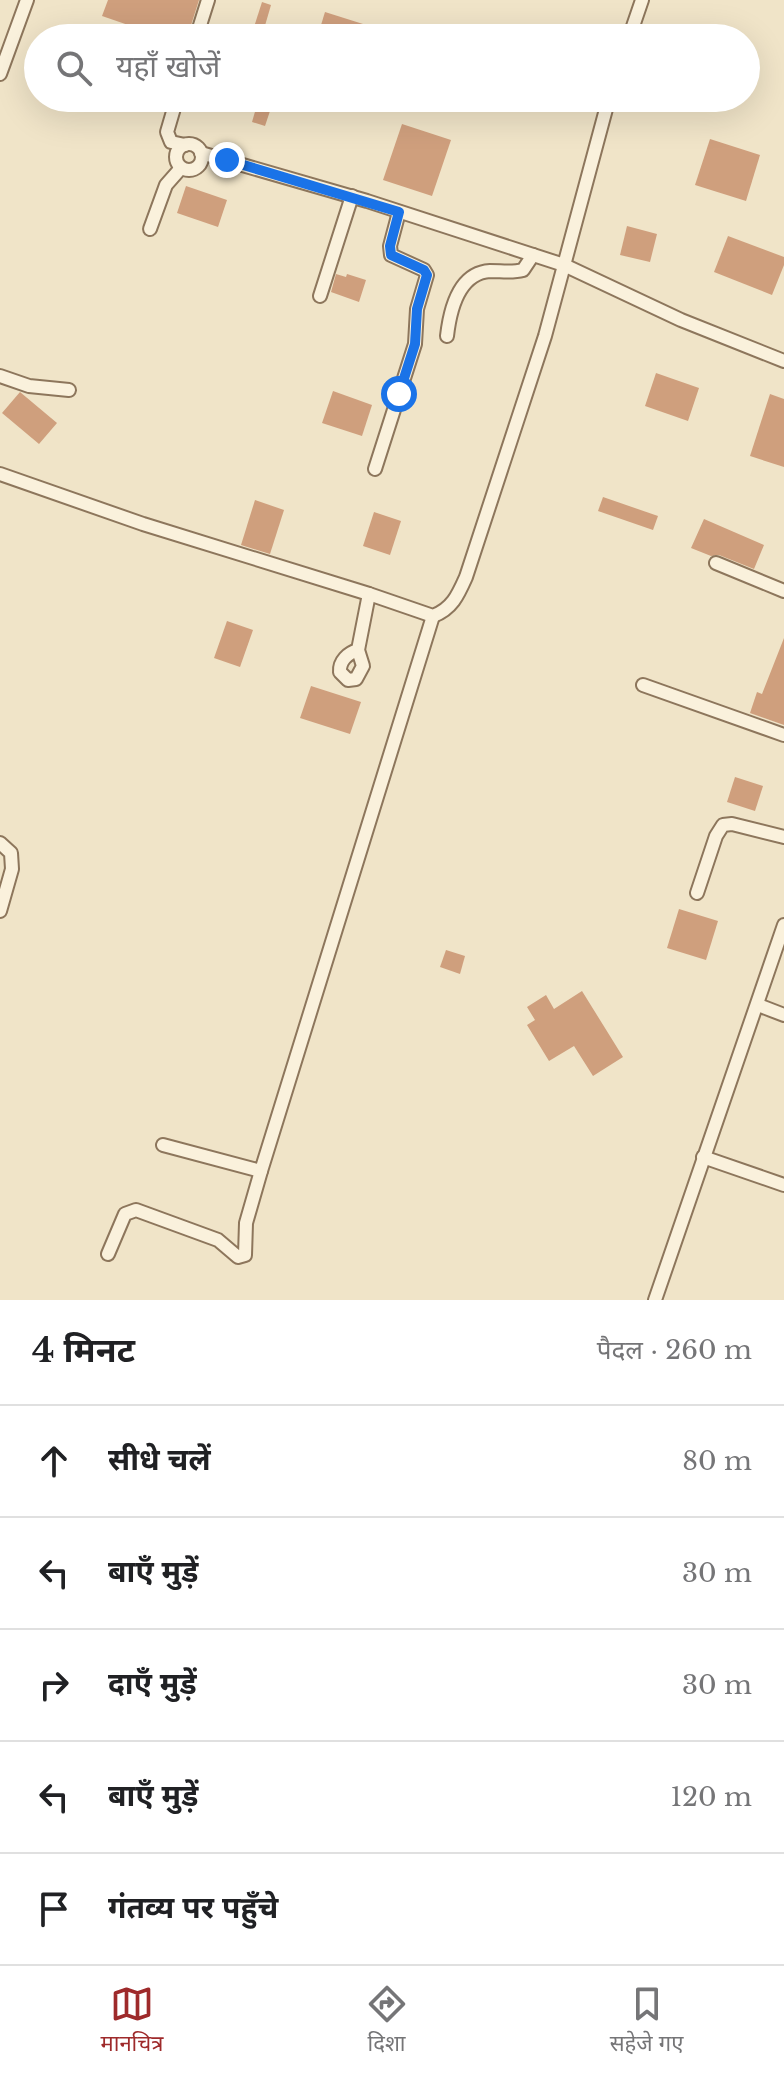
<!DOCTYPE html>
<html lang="hi">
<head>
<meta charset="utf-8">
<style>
  body { margin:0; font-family:"Libre Baskerville","Noto Sans Devanagari",serif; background:#f6f6f6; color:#202124 }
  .stop { position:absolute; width:24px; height:24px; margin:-18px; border:6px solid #1a73e8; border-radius:50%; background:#fff }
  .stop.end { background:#1a73e8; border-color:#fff; box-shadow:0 2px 8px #0008 }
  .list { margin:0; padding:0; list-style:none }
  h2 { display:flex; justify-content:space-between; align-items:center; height:104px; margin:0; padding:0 32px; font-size:34px }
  h2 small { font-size:26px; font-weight:400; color:#757577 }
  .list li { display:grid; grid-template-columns:52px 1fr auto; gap:24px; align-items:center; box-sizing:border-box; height:112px; padding:0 32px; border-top:2px solid #e0e0e0 }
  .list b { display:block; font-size:30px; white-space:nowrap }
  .list em { font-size:26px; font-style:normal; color:#757577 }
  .icon { flex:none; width:44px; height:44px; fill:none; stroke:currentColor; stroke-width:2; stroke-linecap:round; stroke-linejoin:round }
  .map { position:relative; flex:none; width:784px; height:1300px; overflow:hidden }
  .search { position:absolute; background:#fff; box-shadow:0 8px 32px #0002; left:24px; right:24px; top:24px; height:88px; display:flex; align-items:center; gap:20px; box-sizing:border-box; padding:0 28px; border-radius:44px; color:#757577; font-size:30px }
  .sheet { height:664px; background:#fff }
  nav { display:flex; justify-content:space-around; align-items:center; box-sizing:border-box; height:112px; border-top:2px solid #e0e0e0; background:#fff; font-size:22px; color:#757577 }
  nav a { display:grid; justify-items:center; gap:4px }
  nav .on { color:#9e2a2b }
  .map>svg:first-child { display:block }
</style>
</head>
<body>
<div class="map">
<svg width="784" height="1300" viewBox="0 0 784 1300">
  <rect width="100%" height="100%" fill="#f0e4c8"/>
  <!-- building -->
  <g fill="#cf9f7d">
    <polygon points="108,0 199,0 187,38 166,38 102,16"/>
    <polygon points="262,2 271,5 264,29 254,27"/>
    <polygon points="325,12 401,36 401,38 317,38"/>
    <polygon points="259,98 273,102 265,126 252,122"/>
    <polygon points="402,124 451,140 432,196 383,180"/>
    <polygon points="710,139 760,155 746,201 695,185"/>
    <polygon points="186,186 227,200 218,227 177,213"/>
    <polygon points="627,226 657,234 650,262 620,255"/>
    <polygon points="728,236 784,257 784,265 772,295 714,272"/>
    <polygon points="336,274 346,277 347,274 366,280 359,302 331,292"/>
    <polygon points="656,373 699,388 688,421 645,406"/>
    <polygon points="333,391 372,405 362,436 322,423"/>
    <polygon points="20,392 57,423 39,444 2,413"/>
    <polygon points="770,394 784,399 784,467 750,456"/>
    <polygon points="603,497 658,516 653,530 598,511"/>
    <polygon points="255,500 284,510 270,554 241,545"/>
    <polygon points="374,512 401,521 390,555 363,546"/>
    <polygon points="704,519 764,545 754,569 719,555 711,556 691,548"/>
    <polygon points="227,621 253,630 240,667 214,658"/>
    <polygon points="784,638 784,725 750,713 757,692 762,694"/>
    <polygon points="311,686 361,702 350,734 300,718"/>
    <polygon points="735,777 763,786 755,811 727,802"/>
    <polygon points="679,909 718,921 706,960 667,948"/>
    <polygon points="446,950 465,956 460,974 440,967"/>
    <polygon points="582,991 623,1057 593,1076 574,1046 549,1061 527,1025 535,1020 527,1007 546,995 554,1009"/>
  </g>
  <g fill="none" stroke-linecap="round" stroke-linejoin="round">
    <!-- street casing -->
    <g stroke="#8d765c" stroke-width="16">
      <g id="street">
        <polyline points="196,38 208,0"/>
        <polyline points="629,38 642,0"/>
        <polyline points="0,74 27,0"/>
        <polyline points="177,98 167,132 171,142 185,145"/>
        <circle cx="189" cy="157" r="13"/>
        <polyline points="201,153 367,201 564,265 681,320 784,361"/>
        <polyline points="150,229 166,185 181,168"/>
        <polyline points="320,296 352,196"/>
        <path d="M447,336c3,-26 11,-63 43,-65 12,0 22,2 33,-1l10,-15"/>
        <polyline points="0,376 29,386 69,390"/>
        <polyline points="375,469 415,344 417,309 427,275 424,270 391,255 390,246 399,212"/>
        <path d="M0,474l143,50 226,70 64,22c19,-7 25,-21 33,-39l79,-241 64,-238"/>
        <polyline points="716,563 784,591"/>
        <path d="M358,650c-10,3 -19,11 -18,22l8,8 8,-1 7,-13 -5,-16 11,-56"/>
        <polyline points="643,685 784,735"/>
        <polyline points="0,843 11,853 12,869 0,911"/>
        <polyline points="697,893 716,836 723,825 732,824 784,837"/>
        <polyline points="758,1005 784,1015"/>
        <polyline points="163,1145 261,1171"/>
        <polyline points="703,1157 784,1185"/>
        <polyline points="108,1254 125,1214 136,1210 218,1240 238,1257 245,1255 246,1223 261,1171 433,616"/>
        <polyline points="655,1300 784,925"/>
      </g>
    </g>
    <!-- street -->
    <use href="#street" stroke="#faf1dc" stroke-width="12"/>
  </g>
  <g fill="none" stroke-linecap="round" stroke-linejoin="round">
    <!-- route -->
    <polyline stroke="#1a73e8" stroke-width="10" points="227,160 399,212 390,246 391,255 424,270 427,275 417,309 415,344 399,394"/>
  </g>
</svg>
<div class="stop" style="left:399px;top:394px"></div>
<div class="stop end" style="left:227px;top:160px"></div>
<div class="search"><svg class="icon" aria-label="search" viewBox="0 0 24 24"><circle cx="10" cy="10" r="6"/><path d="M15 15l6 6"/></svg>यहाँ खोजें</div>
</div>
<section class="sheet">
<h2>4 मिनट<small>पैदल · 260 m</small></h2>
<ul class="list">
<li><svg class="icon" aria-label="ahead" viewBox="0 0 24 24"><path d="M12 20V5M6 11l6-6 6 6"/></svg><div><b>सीधे चलें</b></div><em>80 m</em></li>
<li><svg class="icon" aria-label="left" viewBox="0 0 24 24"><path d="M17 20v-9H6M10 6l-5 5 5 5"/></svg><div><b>बाएँ मुड़ें</b></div><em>30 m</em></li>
<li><svg class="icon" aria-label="right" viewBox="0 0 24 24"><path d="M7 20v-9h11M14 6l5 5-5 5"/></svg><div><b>दाएँ मुड़ें</b></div><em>30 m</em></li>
<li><svg class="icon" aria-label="left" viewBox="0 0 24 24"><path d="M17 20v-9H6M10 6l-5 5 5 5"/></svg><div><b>बाएँ मुड़ें</b></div><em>120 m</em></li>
<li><svg class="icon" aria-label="arrive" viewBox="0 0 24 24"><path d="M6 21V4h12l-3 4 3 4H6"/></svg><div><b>गंतव्य पर पहुँचे</b></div></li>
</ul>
</section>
<nav>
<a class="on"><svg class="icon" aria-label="map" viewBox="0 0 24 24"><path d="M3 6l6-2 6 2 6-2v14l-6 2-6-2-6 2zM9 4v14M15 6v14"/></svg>मानचित्र</a>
<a><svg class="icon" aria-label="directions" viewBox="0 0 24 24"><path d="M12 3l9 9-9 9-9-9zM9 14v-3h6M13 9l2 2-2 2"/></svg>दिशा</a>
<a><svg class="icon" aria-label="saved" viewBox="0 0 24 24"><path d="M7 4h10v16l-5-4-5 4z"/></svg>सहेजे गए</a>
</nav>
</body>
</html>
